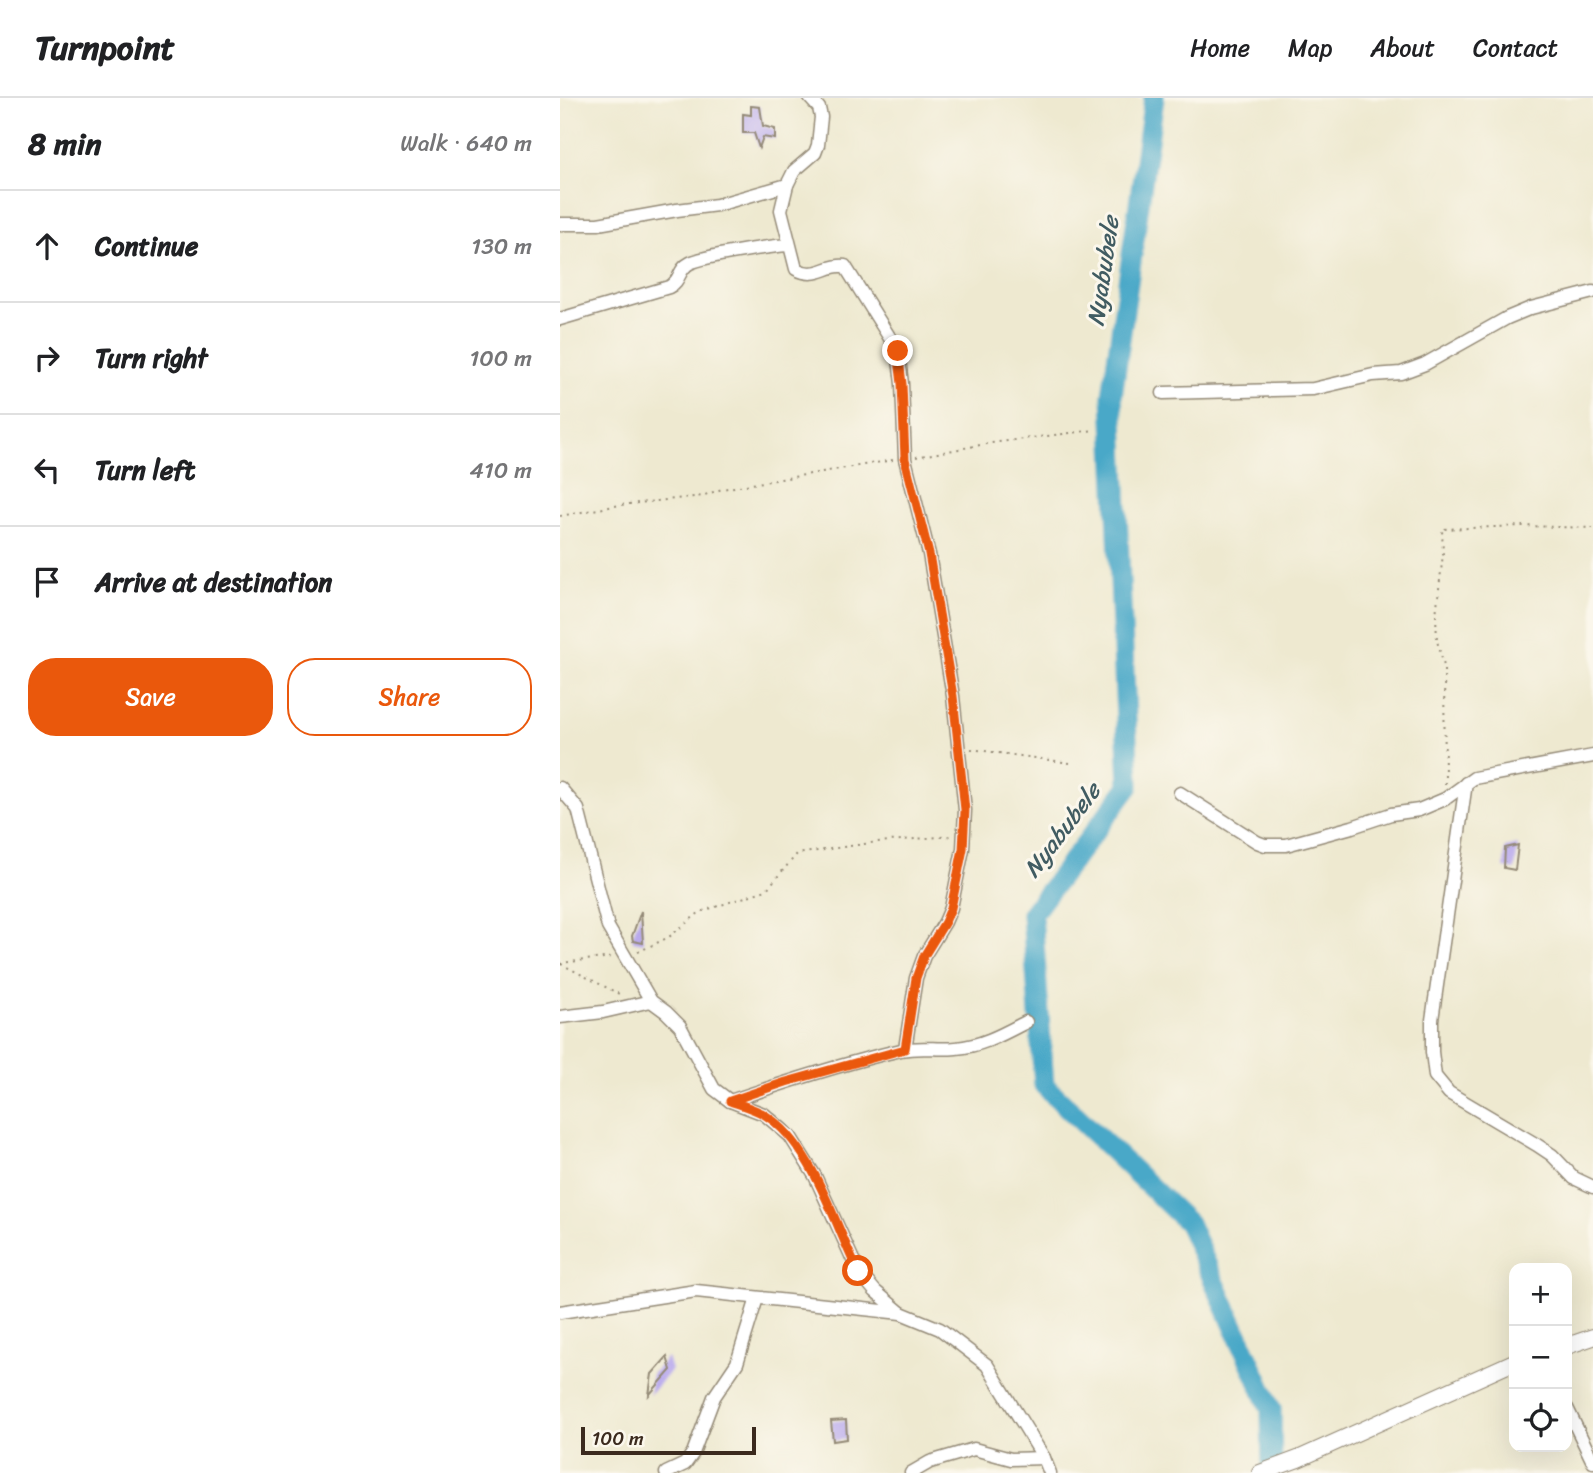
<!DOCTYPE html>
<html lang="en">
<head>
<meta charset="utf-8">
<style>
  body { margin:0; font-family:Sriracha,sans-serif; background:#f6f6f6; color:#202124 }
  .controls { position:absolute; right:21px; bottom:21px; display:grid; overflow:hidden; border-radius:14px; box-shadow:0 7px 28px #0002 }
  .controls button { width:63px; height:63px; display:grid; place-items:center; padding:0; border:0; border-bottom:2px solid #e0e0e0; background:#fff; color:#202124; font:35px sans-serif }
  .scale { position:absolute; left:21px; bottom:18px; width:175px; box-sizing:border-box; padding-left:7px; border:4px solid #3b2a1e; border-top:0; font-size:19px; line-height:24px; white-space:nowrap; color:#3b2a1e; -webkit-text-stroke:5px #fbf7ec; paint-order:stroke }
  .stop { position:absolute; width:21px; height:21px; margin:-16px; border:5px solid #ea580c; border-radius:50%; background:#fff }
  .stop.end { background:#ea580c; border-color:#fff; box-shadow:0 2px 7px #0008 }
  .list { margin:0; padding:0; list-style:none }
  h2 { display:flex; justify-content:space-between; align-items:center; height:91px; margin:0; padding:0 28px; font-size:30px }
  h2 small { font-size:23px; font-weight:400; color:#757577 }
  .list li { display:grid; grid-template-columns:46px 1fr auto; gap:21px; align-items:center; box-sizing:border-box; height:112px; padding:0 28px; border-top:2px solid #e0e0e0 }
  .list b { display:block; font-size:26px; white-space:nowrap }
  .list em { font-size:23px; font-style:normal; color:#757577 }
  .actions { display:flex; gap:14px; padding:21px 28px }
  .actions a { flex:1; padding:16px 0; border:2px solid #ea580c; border-radius:28px; text-align:center; font-size:24px; color:#ea580c }
  .actions .main { background:#ea580c; color:#fff }
  .icon { flex:none; width:38px; height:38px; fill:none; stroke:currentColor; stroke-width:2; stroke-linecap:round; stroke-linejoin:round }
  .map { position:relative; flex:none; width:1033px; height:1375px; overflow:hidden }
  header { display:flex; align-items:center; gap:42px; box-sizing:border-box; height:98px; padding:0 35px; background:#fff; border-bottom:2px solid #e0e0e0 }
  header strong { font-size:33px }
  nav { display:flex; gap:38px; margin-inline-start:auto; font-size:24px }
  main { display:flex }
  aside { flex:1; background:#fff }
  .map>svg:first-child { display:block }
</style>
</head>
<body>
<header>
<strong>Turnpoint</strong>
<nav><a>Home</a><a>Map</a><a>About</a><a>Contact</a></nav>
</header>
<main>
<aside>
<h2>8 min<small>Walk · 640 m</small></h2>
<ul class="list">
<li><svg class="icon" aria-label="ahead" viewBox="0 0 24 24"><path d="M12 20V5M6 11l6-6 6 6"/></svg><div><b>Continue</b></div><em>130 m</em></li>
<li><svg class="icon" aria-label="right" viewBox="0 0 24 24"><path d="M7 20v-9h11M14 6l5 5-5 5"/></svg><div><b>Turn right</b></div><em>100 m</em></li>
<li><svg class="icon" aria-label="left" viewBox="0 0 24 24"><path d="M17 20v-9H6M10 6l-5 5 5 5"/></svg><div><b>Turn left</b></div><em>410 m</em></li>
<li><svg class="icon" aria-label="arrive" viewBox="0 0 24 24"><path d="M6 21V4h12l-3 4 3 4H6"/></svg><div><b>Arrive at destination</b></div></li>
</ul>
<div class="actions"><a class="main">Save</a><a>Share</a></div>
</aside>
<div class="map">
<svg width="1033" height="1375" viewBox="0 0 1033 1375">
  <rect width="100%" height="100%" fill="#fbf7ec"/>
  <filter id="ink" filterUnits="userSpaceOnUse"><feTurbulence type="fractalNoise" baseFrequency=".0143" numOctaves="2"/><feDisplacementMap in="SourceGraphic" scale="14" xChannelSelector="R" yChannelSelector="G"/><feConvolveMatrix kernelMatrix="1 2 1 2 8 2 1 2 1" color-interpolation-filters="sRGB"/></filter>
  <filter id="wash" filterUnits="userSpaceOnUse"><feTurbulence type="fractalNoise" baseFrequency=".00686" numOctaves="4" result="noise"/><feDisplacementMap in="SourceGraphic" scale="28" xChannelSelector="R" yChannelSelector="G"/><feGaussianBlur stdDeviation="1.57" result="paint"/><feColorMatrix in="noise" values="0 0 0 0 0 0 0 0 0 0 0 0 0 0 0 0 0 1.4 0 .05"/><feComposite in="paint" operator="in"/></filter>
  <g filter="url(#wash)">
    <rect width="100%" height="100%" fill="#eee9d0"/>
    <g fill="none" stroke-linecap="round" stroke-linejoin="round">
      <!-- river -->
      <polyline stroke="#49a8c8" stroke-width="21" points="594,0 552,298 569,688 472,816 484,987 628,1125 711,1311 712,1375"/>
    </g>
    <g id="blocks">
      <!-- building -->
      <g fill="#b2a2ed">
        <polygon points="191,8 200,9 203,28 215,31 215,41 203,39 199,50 194,35 183,35 183,16 191,17"/>
        <polygon points="958,747 955,772 944,770 945,750"/>
        <polygon points="81,813 83,845 73,843 72,838"/>
        <polygon points="107,1259 111,1272 89,1297 92,1276"/>
        <polygon points="286,1322 287,1341 273,1343 271,1323"/>
      </g>
    </g>
  </g>
  <g filter="url(#ink)">
    <use href="#blocks" fill-opacity="0" stroke="#948a77" stroke-width="2"/>
    <g fill="none" stroke-linecap="round" stroke-linejoin="round">
      <!-- minor casing -->
      <g stroke="#948a77" stroke-width="15">
        <g id="minor">
          <path d="M250,0l9,10 2,9 -3,28 -3,8 -21,18 -7,14 -6,25 15,59c21,11 30,-5 49,-3l53,85 4,33 3,75 24,95 24,142 12,114 -2,39 -12,59 -6,14 -21,34 -8,22 -11,71"/>
          <polyline points="0,126 38,126 117,112 157,107 227,87"/>
          <path d="M0,221l109,-32c12,-6 9,-18 21,-24 14,-7 81,-17 99,-18"/>
          <polyline points="603,295 753,291 813,277 841,275 865,266 947,220 971,210 1033,194"/>
          <polyline points="906,685 872,922 872,954 875,978 889,995 977,1047 992,1057 1014,1080 1033,1089"/>
          <polyline points="0,690 18,711 48,829 91,903 106,914 120,928 154,991 170,1003 204,1016 230,1038 255,1078 298,1173 315,1193 341,1215"/>
          <polyline points="620,695 697,744 705,747 726,747 792,729 831,716 859,712 885,701 914,680 1033,658"/>
          <polyline points="0,919 43,914 91,903"/>
          <path d="M170,1003c56,-19 114,-38 171,-51 18,-4 37,0 55,-2 26,-2 47,-14 70,-26"/>
          <polyline points="0,1214 136,1193 341,1215 380,1231 427,1267 484,1360 490,1375"/>
          <polyline points="1007,1310 1033,1364"/>
          <polyline points="106,1375 125,1366 133,1355 154,1299 177,1265 197,1200"/>
          <polyline points="351,1375 370,1364 414,1351 451,1361 484,1360"/>
        </g>
      </g>
      <!-- tertiary casing -->
      <g stroke="#948a77" stroke-width="18">
        <g id="tertiary">
          <polyline points="1007,1248 1033,1239"/>
          <polyline points="700,1375 738,1361 954,1264"/>
        </g>
      </g>
      <!-- path -->
      <g stroke="#948a77" stroke-width="2" stroke-dasharray="2 5" stroke-linecap="butt">
        <polyline points="356,359 431,345 535,332"/>
        <polyline points="0,418 60,407 142,398 162,391 333,362"/>
        <polyline points="411,651 510,665"/>
        <polyline points="885,686 884,568 877,543 876,517 883,456 882,431 964,428 1033,430"/>
        <polyline points="78,854 109,839 140,814 206,792 237,756 317,744 392,738"/>
        <polyline points="0,865 52,859"/>
        <polyline points="1,866 61,897"/>
      </g>
      <!-- minor -->
      <use href="#minor" stroke="#fff" stroke-width="12"/>
      <!-- tertiary -->
      <use href="#tertiary" stroke="#fff" stroke-width="16"/>
    </g>
  </g>
  <g fill="none" stroke-linecap="round" stroke-linejoin="round" filter="url(#ink)">
    <!-- route -->
    <path stroke="#ea580c" stroke-width="9" d="M298,1173c-25,-50 -45,-126 -93,-156 -10,-6 -24,-10 -35,-14l56,-19 119,-33 11,-71 8,-22 21,-34 6,-14 12,-59 2,-39 -12,-114 -24,-142 -24,-95 -3,-75 -4,-33"/>
  </g>
  <g text-anchor="middle" dominant-baseline="central" stroke-width="6" stroke-linejoin="round" paint-order="stroke">
    <!-- water labels -->
    <g font-size="24" font-style="italic" fill="#415c62" stroke="#fbf7ec">
      <text transform="translate(543 173) rotate(-82)">Nyabubele</text>
      <text transform="translate(502 732) rotate(-53)">Nyabubele</text>
    </g>
  </g>
</svg>
<div class="controls">
<button>+</button>
<button>−</button>
<button><svg class="icon" aria-label="locate" viewBox="0 0 24 24"><circle cx="12" cy="12" r="6"/><path d="M12 2v4M12 18v4M2 12h4M18 12h4"/></svg></button>
</div>
<div class="scale">100 m</div>
<div class="stop" style="left:298px;top:1173px"></div>
<div class="stop end" style="left:338px;top:253px"></div>
</div>
</main>
</body>
</html>
